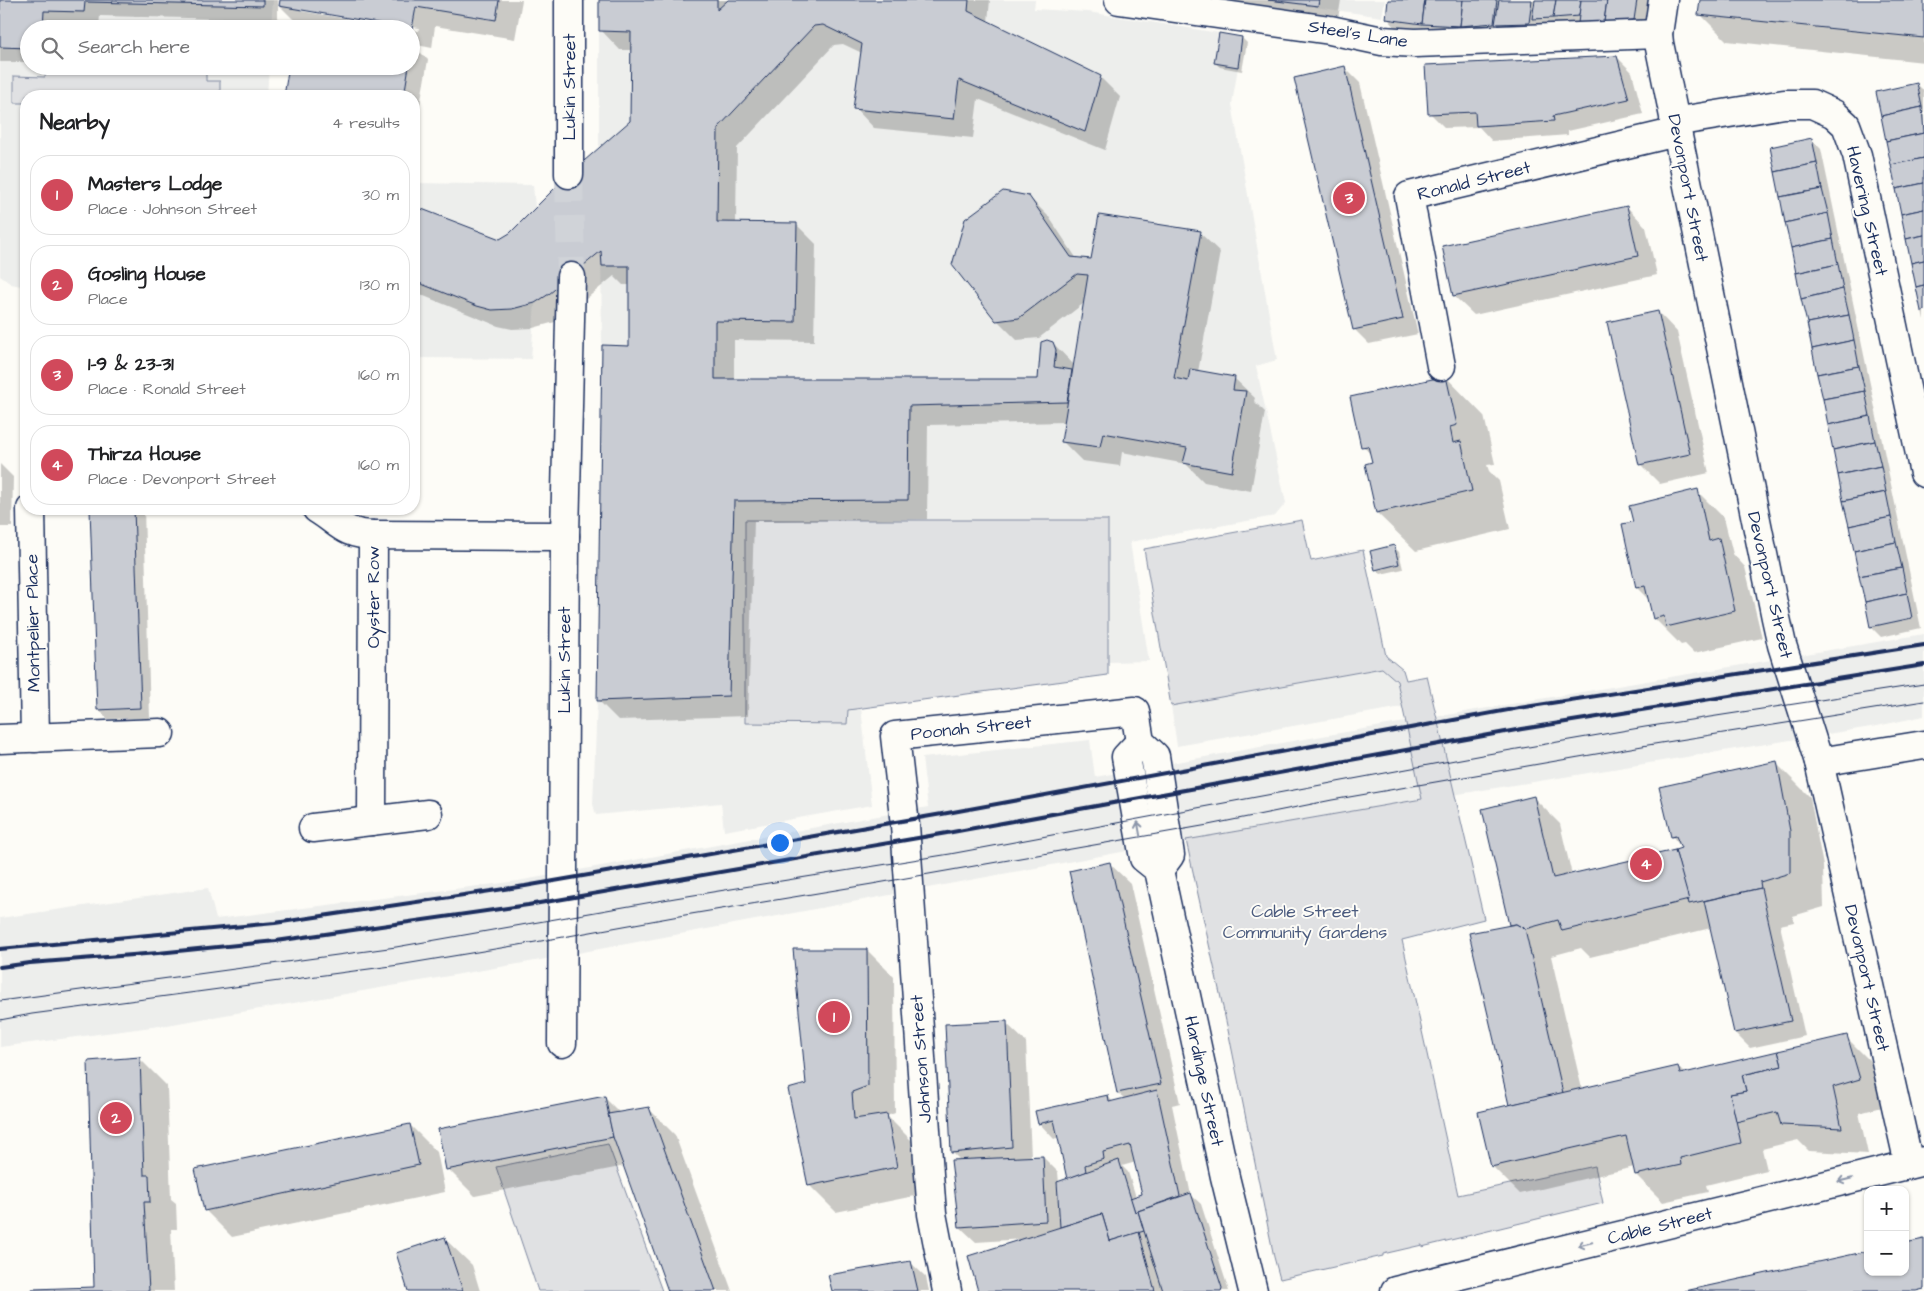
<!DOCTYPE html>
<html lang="en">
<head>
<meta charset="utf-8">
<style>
  body { margin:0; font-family:"Architects Daughter",sans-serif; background:#f2f2f2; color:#202124 }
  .controls { position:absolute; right:15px; bottom:15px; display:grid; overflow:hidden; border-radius:10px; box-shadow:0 1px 4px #0004 }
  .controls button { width:45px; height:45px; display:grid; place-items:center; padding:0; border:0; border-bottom:1px solid #e0e0e0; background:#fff; color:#202124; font:25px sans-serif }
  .you { position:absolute; left:779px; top:842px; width:18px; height:18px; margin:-12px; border:4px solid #fff; border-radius:50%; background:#1a73e8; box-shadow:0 0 0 8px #1a73e833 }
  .badge { display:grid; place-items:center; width:32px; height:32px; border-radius:50%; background:#d1495b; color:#fff; font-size:16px; font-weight:700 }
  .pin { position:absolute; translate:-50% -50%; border:2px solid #fff; box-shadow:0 1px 5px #0006 }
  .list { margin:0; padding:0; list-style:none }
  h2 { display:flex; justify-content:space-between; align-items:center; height:65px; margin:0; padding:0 20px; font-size:21px }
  h2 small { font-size:16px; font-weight:400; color:#757577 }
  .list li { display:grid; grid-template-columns:32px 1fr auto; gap:15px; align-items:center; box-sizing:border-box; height:80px; margin:0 10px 10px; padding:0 10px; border:1px solid #e0e0e0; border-radius:20px }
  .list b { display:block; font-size:19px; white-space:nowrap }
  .list p { margin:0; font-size:16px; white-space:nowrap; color:#757577 }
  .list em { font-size:16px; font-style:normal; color:#757577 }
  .icon { flex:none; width:28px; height:28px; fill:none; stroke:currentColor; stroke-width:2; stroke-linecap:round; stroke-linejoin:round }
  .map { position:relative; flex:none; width:1924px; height:1291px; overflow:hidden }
  .search { position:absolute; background:#fff; box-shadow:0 1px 4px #0004; left:20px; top:20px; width:400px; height:55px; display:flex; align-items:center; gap:12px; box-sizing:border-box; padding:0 18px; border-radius:28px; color:#757577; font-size:19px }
  .panel { position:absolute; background:#fff; box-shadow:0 1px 4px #0004; left:20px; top:90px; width:400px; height:425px; border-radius:20px }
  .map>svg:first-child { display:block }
</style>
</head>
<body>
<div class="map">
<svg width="1924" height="1291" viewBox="0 0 1924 1291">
  <rect width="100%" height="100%" fill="#fdfcf7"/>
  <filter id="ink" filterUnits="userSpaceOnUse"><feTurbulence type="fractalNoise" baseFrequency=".02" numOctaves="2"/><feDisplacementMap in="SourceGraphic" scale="10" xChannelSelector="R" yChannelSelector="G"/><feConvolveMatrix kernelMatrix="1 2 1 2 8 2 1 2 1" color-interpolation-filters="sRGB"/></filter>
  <g filter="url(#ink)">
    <!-- built -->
    <g fill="#edeeec">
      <polygon points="0,0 273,0 271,29 29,29 29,66 269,66 267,96 26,96 26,287 11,284 0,276"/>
      <polygon points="599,0 1035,0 1034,9 1088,12 1219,33 1214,63 1238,67 1232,104 1277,360 1256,366 1286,503 1275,516 1130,542 1149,661 1108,662 1108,675 861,708 872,805 724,831 721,803 596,815 593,804 597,701 602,345 601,251 549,294 535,303 531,359 414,358 414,183 533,185 535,207 569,174 599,149"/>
      <polygon points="1268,0 1385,0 1382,17"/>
      <polygon points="1924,634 1924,716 1877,726 1422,800 1186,840 535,961 167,1025 0,1047 0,918 208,888 216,919 518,881 928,807 922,758 1090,740 1095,777 1287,742"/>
      <polygon points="1382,668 1397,681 1402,707 1177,746 1171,706"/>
    </g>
    <!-- green -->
    <g fill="#e0e1e3" stroke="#7e88a0">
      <polygon points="46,66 206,66 206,81 220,81 220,96 26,96 26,103 14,103 14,76 45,77"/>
      <polygon points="745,520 1108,520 1108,675 848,710 847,724 745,723"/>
      <polygon points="1302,520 1311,561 1363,550 1386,656 1403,670 1406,680 1427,676 1484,919 1402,940 1458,1195 1595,1166 1603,1203 1422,1247 1422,1245 1383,1254 1383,1256 1280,1279 1274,1257 1228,1030 1186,840 1422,799 1397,681 1382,668 1171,706 1144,549"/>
      <polygon points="608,1144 662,1291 538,1291 496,1167"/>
    </g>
    <!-- shadow -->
    <g fill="#0003" fill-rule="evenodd">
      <polygon points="0,0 278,0 278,20 100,16 99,26 58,26 58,29 29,29 29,62 0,62"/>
      <polygon points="281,0 522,0 515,39 435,26 432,48 412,44 428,60 416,128 414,127 414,96 285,96 290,66 411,66 411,30 418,31 419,28 301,9 301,11 406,29 319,29 300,26 280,6"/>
      <polygon points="601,0 990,0 988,22 1100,77 1120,97 1105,150 978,99 973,138 874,128 855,108 862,53 843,44 834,45 737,148 736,224 796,224 816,244 814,341 734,340 734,381 1039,381 1053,343 1074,365 1084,303 1039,338 1017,340 997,320 1029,197 1049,217 1077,259 1092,260 1200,233 1220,252 1198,372 1235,379 1255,398 1254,401 1265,412 1251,491 1204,482 1186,464 1122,452 1120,466 1082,461 1062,441 1065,422 928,425 927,519 754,521 748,716 618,720 599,701 630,347 630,285 623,285 614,276 569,313 555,322 533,328 512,329 498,326 414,292 414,207 500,241 510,234 631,121 632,50 620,50 601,30"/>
      <polygon points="1160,0 1341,0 1337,25"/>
      <polygon points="1389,0 1648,0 1644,30 1543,28 1540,24 1539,32 1503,32 1397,29 1387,18"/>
      <polygon points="1701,0 1924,0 1924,62 1727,41 1700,14"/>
      <polygon points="1242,38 1247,43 1242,71 1220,67 1215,63"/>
      <polygon points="1617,57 1632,72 1643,114 1568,131 1568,135 1492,141 1479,127 1445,128 1430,113"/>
      <polygon points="1345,68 1360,83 1418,334 1369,344 1354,329"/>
      <polygon points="1917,84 1924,91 1924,320 1877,93"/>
      <polygon points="1811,139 1821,149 1921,628 1881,637 1871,627"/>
      <polygon points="1627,207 1646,227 1657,275 1474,315 1454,296 1444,247"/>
      <polygon points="1658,312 1677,332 1709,473 1660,484 1640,464"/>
      <polygon points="1446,377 1484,416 1495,464 1487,465 1489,471 1499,481 1510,529 1416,551 1377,513 1367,465 1374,463 1372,456 1363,446"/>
      <polygon points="0,464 13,477 12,527 0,527"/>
      <polygon points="1697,491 1724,518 1733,554 1745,567 1762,638 1694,653 1685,644 1681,645 1654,618 1649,600 1637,588 1634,522"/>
      <polygon points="92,509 144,509 150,718 108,719 98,709"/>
      <polygon points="1394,547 1399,552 1403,569 1381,574 1376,569"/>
      <polygon points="1776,763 1810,797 1823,866 1824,907 1793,916 1794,922 1780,925 1805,1036 1750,1048 1735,1033 1711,928 1590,957 1581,948 1551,956 1582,1089 1678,1067 1685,1074 1846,1037 1873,1064 1886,1106 1859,1113 1868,1154 1809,1151 1798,1140 1762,1149 1767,1170 1706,1185 1708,1192 1663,1202 1636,1175 1634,1167 1520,1194 1493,1167 1511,1106 1510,926 1484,809 1533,797 1560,824 1572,875 1682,848 1672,836"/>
      <path d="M1110,864l20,19 50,220 -8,2 19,90 10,9 28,87h-250l46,-52 -49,3 -16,-15 1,-66 -9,-9 54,-129 20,19 5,115h12l15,15 1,11 10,-4 -10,-42 -5,2 -15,-16 69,-27 5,6 12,-3 -7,-6zM1136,1162l8,33 -8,2 -8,-25 -6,-6z"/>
      <polygon points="867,950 894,977 895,1113 887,1116 914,1143 924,1194 836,1212 809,1185 808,1085"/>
      <polygon points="140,1059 167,1086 171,1199 176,1203 177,1229 171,1229 174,1291 33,1291 96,1289"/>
      <polygon points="604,1097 620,1113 648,1108 675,1135 732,1291 669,1291 625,1166 475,1196 448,1169"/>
      <polygon points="410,1125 437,1152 445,1192 232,1237 205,1210"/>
      <polygon points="444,1238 472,1265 480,1291 410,1291"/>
      <polygon points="910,1262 926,1277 929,1291 834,1291"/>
    </g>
    <!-- building -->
    <g fill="#c9ccd3" stroke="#1b2f5e">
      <polygon points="0,0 263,0 263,6 85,2 84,12 44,11 43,29 29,29 29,48 0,47"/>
      <polygon points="280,0 499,0 496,20 416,7 412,29 279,6"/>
      <polygon points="599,0 717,0 717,10 728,0 969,0 968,11 1101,76 1085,132 959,80 954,119 853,109 862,44 823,25 814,26 718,128 717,222 797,223 795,322 715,321 715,379 1038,379 1041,342 1047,340 1053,342 1056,350 1054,367 1072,370 1067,402 909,406 908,500 734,501 729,696 597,701 602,345 629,346 629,266 602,266 601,251 549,294 535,303 512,309 492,310 477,306 414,281 414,206 500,239 510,233 569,174 630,121 631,32 599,31"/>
      <polygon points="1268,0 1319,0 1318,6"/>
      <polygon points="1388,0 1425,0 1422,24 1386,19"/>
      <polygon points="1425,0 1463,0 1460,26 1422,24"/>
      <polygon points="1463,0 1497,0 1494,23 1460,26"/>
      <polygon points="1499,0 1532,0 1529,23 1495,24"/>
      <polygon points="1535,0 1556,0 1553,18 1532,19"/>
      <polygon points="1556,0 1581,0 1579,16 1553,18"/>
      <polygon points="1581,0 1607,0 1604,22 1578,23"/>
      <polygon points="1607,0 1637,0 1634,20 1604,22"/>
      <polygon points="1700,0 1924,0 1924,38 1698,15"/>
      <polygon points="1219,33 1242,37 1238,67 1214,63"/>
      <polygon points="1617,56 1629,99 1553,116 1554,121 1476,126 1475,112 1428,114 1425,65"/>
      <polygon points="289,66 409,66 404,96 284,96"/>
      <polygon points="1345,66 1403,319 1353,330 1294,78"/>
      <polygon points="1917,83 1922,107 1881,116 1876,92"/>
      <polygon points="1922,107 1924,133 1886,141 1881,116"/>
      <polygon points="1924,133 1924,158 1891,165 1886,141"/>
      <polygon points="1812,138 1817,163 1775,172 1770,147"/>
      <polygon points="1924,158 1924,183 1896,189 1891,165"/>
      <polygon points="1817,163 1822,189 1780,197 1775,172"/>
      <polygon points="1924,183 1924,209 1901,214 1896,189"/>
      <polygon points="1822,189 1828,213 1785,223 1780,197"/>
      <polygon points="1003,191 1029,196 1071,257 1091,259 1099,215 1201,231 1174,378 1188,381 1190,369 1235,377 1233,390 1246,391 1232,472 1183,463 1187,448 1103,433 1100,447 1061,442 1088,275 1077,274 1019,318 996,321 952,265 965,219"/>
      <polygon points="1627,206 1638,256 1453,296 1442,246"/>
      <polygon points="1924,209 1924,235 1906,239 1901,214"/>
      <polygon points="1828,213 1833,239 1791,248 1785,223"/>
      <polygon points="1924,235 1924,260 1911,263 1906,239"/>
      <polygon points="1833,239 1838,264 1796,273 1791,248"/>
      <polygon points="1924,260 1924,285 1916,287 1911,263"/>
      <polygon points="1838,264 1843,289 1801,299 1796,273"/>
      <polygon points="1924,285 1924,311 1921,311 1916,287"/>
      <polygon points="1843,289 1849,315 1807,323 1801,299"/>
      <polygon points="1658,311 1690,454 1639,465 1607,322"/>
      <polygon points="1849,315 1854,340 1812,349 1807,323"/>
      <polygon points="1854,340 1859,366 1817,374 1812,349"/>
      <polygon points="1859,366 1865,391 1823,399 1817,374"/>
      <polygon points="1446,376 1457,425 1450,427 1453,443 1461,441 1472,491 1376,513 1365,464 1372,462 1368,446 1361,447 1350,397"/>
      <polygon points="1865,391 1870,416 1828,425 1823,399"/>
      <polygon points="1870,416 1875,441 1833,450 1828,425"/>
      <polygon points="1875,441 1881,466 1838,475 1833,450"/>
      <polygon points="1881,466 1886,492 1843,501 1838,475"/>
      <polygon points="1698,489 1709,541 1719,538 1735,611 1666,627 1664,616 1653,619 1645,586 1636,588 1622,524 1633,522 1629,506"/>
      <polygon points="1886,492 1891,517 1849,526 1843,501"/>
      <polygon points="90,509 134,509 141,708 97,710"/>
      <polygon points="1891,517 1896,542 1854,551 1849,526"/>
      <polygon points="1896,542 1902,568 1859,576 1854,551"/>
      <polygon points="1394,545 1399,564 1375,570 1370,551"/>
      <polygon points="1902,568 1907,593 1865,602 1859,576"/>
      <polygon points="1907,593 1912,618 1870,627 1865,602"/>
      <polygon points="1777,761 1790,831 1790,873 1760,882 1761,888 1689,904 1675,850 1681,848 1676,836 1671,837 1659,787"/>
      <polygon points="1534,796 1553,878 1675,850 1689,900 1562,931 1558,920 1525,929 1516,924 1509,925 1482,809"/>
      <polygon points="1110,862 1161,1084 1117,1093 1069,871"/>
      <polygon points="1761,888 1791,1021 1734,1033 1704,901"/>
      <polygon points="1516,924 1525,929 1563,1093 1509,1105 1469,933"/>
      <polygon points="793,949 867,949 868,1086 852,1092 854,1119 887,1114 897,1167 808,1186 788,1089 806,1084"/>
      <polygon points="1007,1021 1012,1147 951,1153 945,1024"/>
      <polygon points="1847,1035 1860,1079 1833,1087 1842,1128 1781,1125 1777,1112 1736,1122 1730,1094 1746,1091 1742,1075 1782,1066 1778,1051"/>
      <polygon points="1778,1051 1782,1066 1742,1075 1746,1091 1730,1094 1741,1143 1680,1158 1681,1165 1635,1175 1626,1136 1491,1167 1478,1112 1678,1066 1680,1074"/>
      <polygon points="140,1057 144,1175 149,1175 150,1202 144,1202 149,1291 32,1291 32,1289 94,1287 88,1061"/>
      <polygon points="1157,1090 1180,1196 1135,1212 1130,1198 1142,1194 1130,1145 1103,1152 1104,1159 1085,1165 1086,1172 1067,1179 1054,1120 1038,1124 1035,1111 1108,1095 1109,1102"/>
      <polygon points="605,1096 613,1137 446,1170 438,1129"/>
      <polygon points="649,1107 716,1291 668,1291 613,1137 608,1114"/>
      <polygon points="410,1124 419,1165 204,1211 195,1169"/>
      <polygon points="1043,1156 1046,1221 959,1227 951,1160"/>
      <polygon points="1119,1160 1135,1212 1138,1211 1144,1231 1110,1241 1102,1214 1060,1227 1057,1182"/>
      <polygon points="1191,1193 1222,1288 1221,1291 1163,1291 1144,1231 1138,1211"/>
      <polygon points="1102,1214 1110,1241 1139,1232 1155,1291 978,1291 968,1256"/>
      <polygon points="445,1237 463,1291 408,1291 396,1253"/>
      <polygon points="1924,1239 1924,1289 1916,1291 1685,1291 1868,1251 1868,1272 1905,1272 1905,1243"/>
      <polygon points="911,1261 918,1291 832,1291 828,1275"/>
    </g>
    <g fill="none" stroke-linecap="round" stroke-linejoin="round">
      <!-- minor-tunnel -->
      <polyline stroke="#d0d3d8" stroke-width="28" stroke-dasharray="28 14" stroke-linecap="butt" points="569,174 571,277"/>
      <!-- minor casing -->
      <g stroke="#1b2f5e" stroke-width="31">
        <g id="minor">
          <polyline points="569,0 569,174"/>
          <polyline points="1119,0 1330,30 1382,41 1415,43 1658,34"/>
          <polyline points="1663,0 1658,34 1659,43 1776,618 1782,645 1819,762 1909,1164"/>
          <polyline points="1674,122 1784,104 1812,104 1834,114 1846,125 1857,155 1924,473"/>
          <polyline points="1441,366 1409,196 1677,132"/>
          <polyline points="31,509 35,738"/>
          <path d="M317,509c23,14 26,25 56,26"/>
          <polyline points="0,739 160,733"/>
          <polyline points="1140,742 1126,757 1144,858 1159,870 1225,1177 1253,1291"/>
          <polyline points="1819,762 1924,745"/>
          <polyline points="372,821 373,535 565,536"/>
          <polyline points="313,828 428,814"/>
          <polyline points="562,1043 565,536 571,277"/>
          <polyline points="947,1291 932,1214 929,1174 905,825 895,736 1135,711 1140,742 1155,756 1170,855 1159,870"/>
        </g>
      </g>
      <!-- secondary casing -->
      <g stroke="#1b2f5e" stroke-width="31">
        <polyline id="secondary" points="1395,1291 1924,1161"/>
      </g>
      <!-- minor -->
      <use href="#minor" stroke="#fdfcf7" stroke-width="28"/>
      <!-- secondary -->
      <use href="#secondary" stroke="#fdfcf7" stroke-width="28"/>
      <!-- tram -->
      <g stroke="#1b2f5e" stroke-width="1">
        <polyline points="0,1001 396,947 675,898 950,854 1482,755 1645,727 1924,684"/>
        <polyline points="0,1020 32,1014 399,965 519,945 679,916 872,884 1208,825 1332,800 1648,745 1924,701"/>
      </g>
      <!-- rail -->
      <g stroke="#1b2f5e" stroke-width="4">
        <polyline points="0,949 275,923 525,886 942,814 1519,708 1924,645"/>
        <polyline points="0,967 30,963 158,953 276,941 528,905 947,833 1522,729 1924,665"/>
      </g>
    </g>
    <!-- one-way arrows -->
    <defs><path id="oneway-shaft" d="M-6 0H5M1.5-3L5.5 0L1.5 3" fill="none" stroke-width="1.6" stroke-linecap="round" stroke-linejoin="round" transform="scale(1.25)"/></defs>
    <g stroke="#8c96aa">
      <use href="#oneway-shaft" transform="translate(1139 829) rotate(-100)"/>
      <use href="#oneway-shaft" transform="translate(1845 1180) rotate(166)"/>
      <use href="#oneway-shaft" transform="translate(1585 1244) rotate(166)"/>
    </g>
  </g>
  <g text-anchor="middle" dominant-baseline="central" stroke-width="4" stroke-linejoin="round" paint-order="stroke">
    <!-- street labels -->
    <g font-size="18" fill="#1b2f5e" stroke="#fdfcf7">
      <text transform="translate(1358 34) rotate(9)">Steel's Lane</text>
      <text transform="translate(569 87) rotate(-90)">Lukin Street</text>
      <text transform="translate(1474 181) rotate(-14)">Ronald Street</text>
      <text transform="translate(1688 188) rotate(79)">Devonport Street</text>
      <text transform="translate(1867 211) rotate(77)">Havering Street</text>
      <text transform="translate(1770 585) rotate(77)">Devonport Street</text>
      <text transform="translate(373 597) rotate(-90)">Oyster Row</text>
      <text transform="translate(33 623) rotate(-91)">Montpelier Place</text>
      <text transform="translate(564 660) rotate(-90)">Lukin Street</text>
      <text transform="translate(971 728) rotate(-6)">Poonah Street</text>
      <text transform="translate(1867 978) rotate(77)">Devonport Street</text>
      <text transform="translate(921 1059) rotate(-94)">Johnson Street</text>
      <text transform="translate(1204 1081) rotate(78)">Hardinge Street</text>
      <text transform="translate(1660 1226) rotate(-14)">Cable Street</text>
    </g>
    <!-- park labels -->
    <g font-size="18" fill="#4c5c7f" stroke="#fdfcf7">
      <text x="1305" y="911">Cable Street<tspan x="1305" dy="21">Community Gardens</tspan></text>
    </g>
  </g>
</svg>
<div class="controls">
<button>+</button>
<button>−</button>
</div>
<div class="you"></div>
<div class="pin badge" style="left:834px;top:1017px">1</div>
<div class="pin badge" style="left:116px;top:1118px">2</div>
<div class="pin badge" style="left:1349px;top:198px">3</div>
<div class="pin badge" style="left:1646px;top:864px">4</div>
<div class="search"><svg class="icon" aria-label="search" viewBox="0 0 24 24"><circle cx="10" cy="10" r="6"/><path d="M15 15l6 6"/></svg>Search here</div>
<section class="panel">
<h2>Nearby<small>4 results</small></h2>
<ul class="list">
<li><span class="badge">1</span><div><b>Masters Lodge</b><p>Place · Johnson Street</p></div><em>30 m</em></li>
<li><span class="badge">2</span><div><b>Gosling House</b><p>Place</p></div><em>130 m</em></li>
<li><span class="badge">3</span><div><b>1-9 &amp; 23-31</b><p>Place · Ronald Street</p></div><em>160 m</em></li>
<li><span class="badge">4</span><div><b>Thirza House</b><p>Place · Devonport Street</p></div><em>160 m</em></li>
</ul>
</section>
</div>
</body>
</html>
